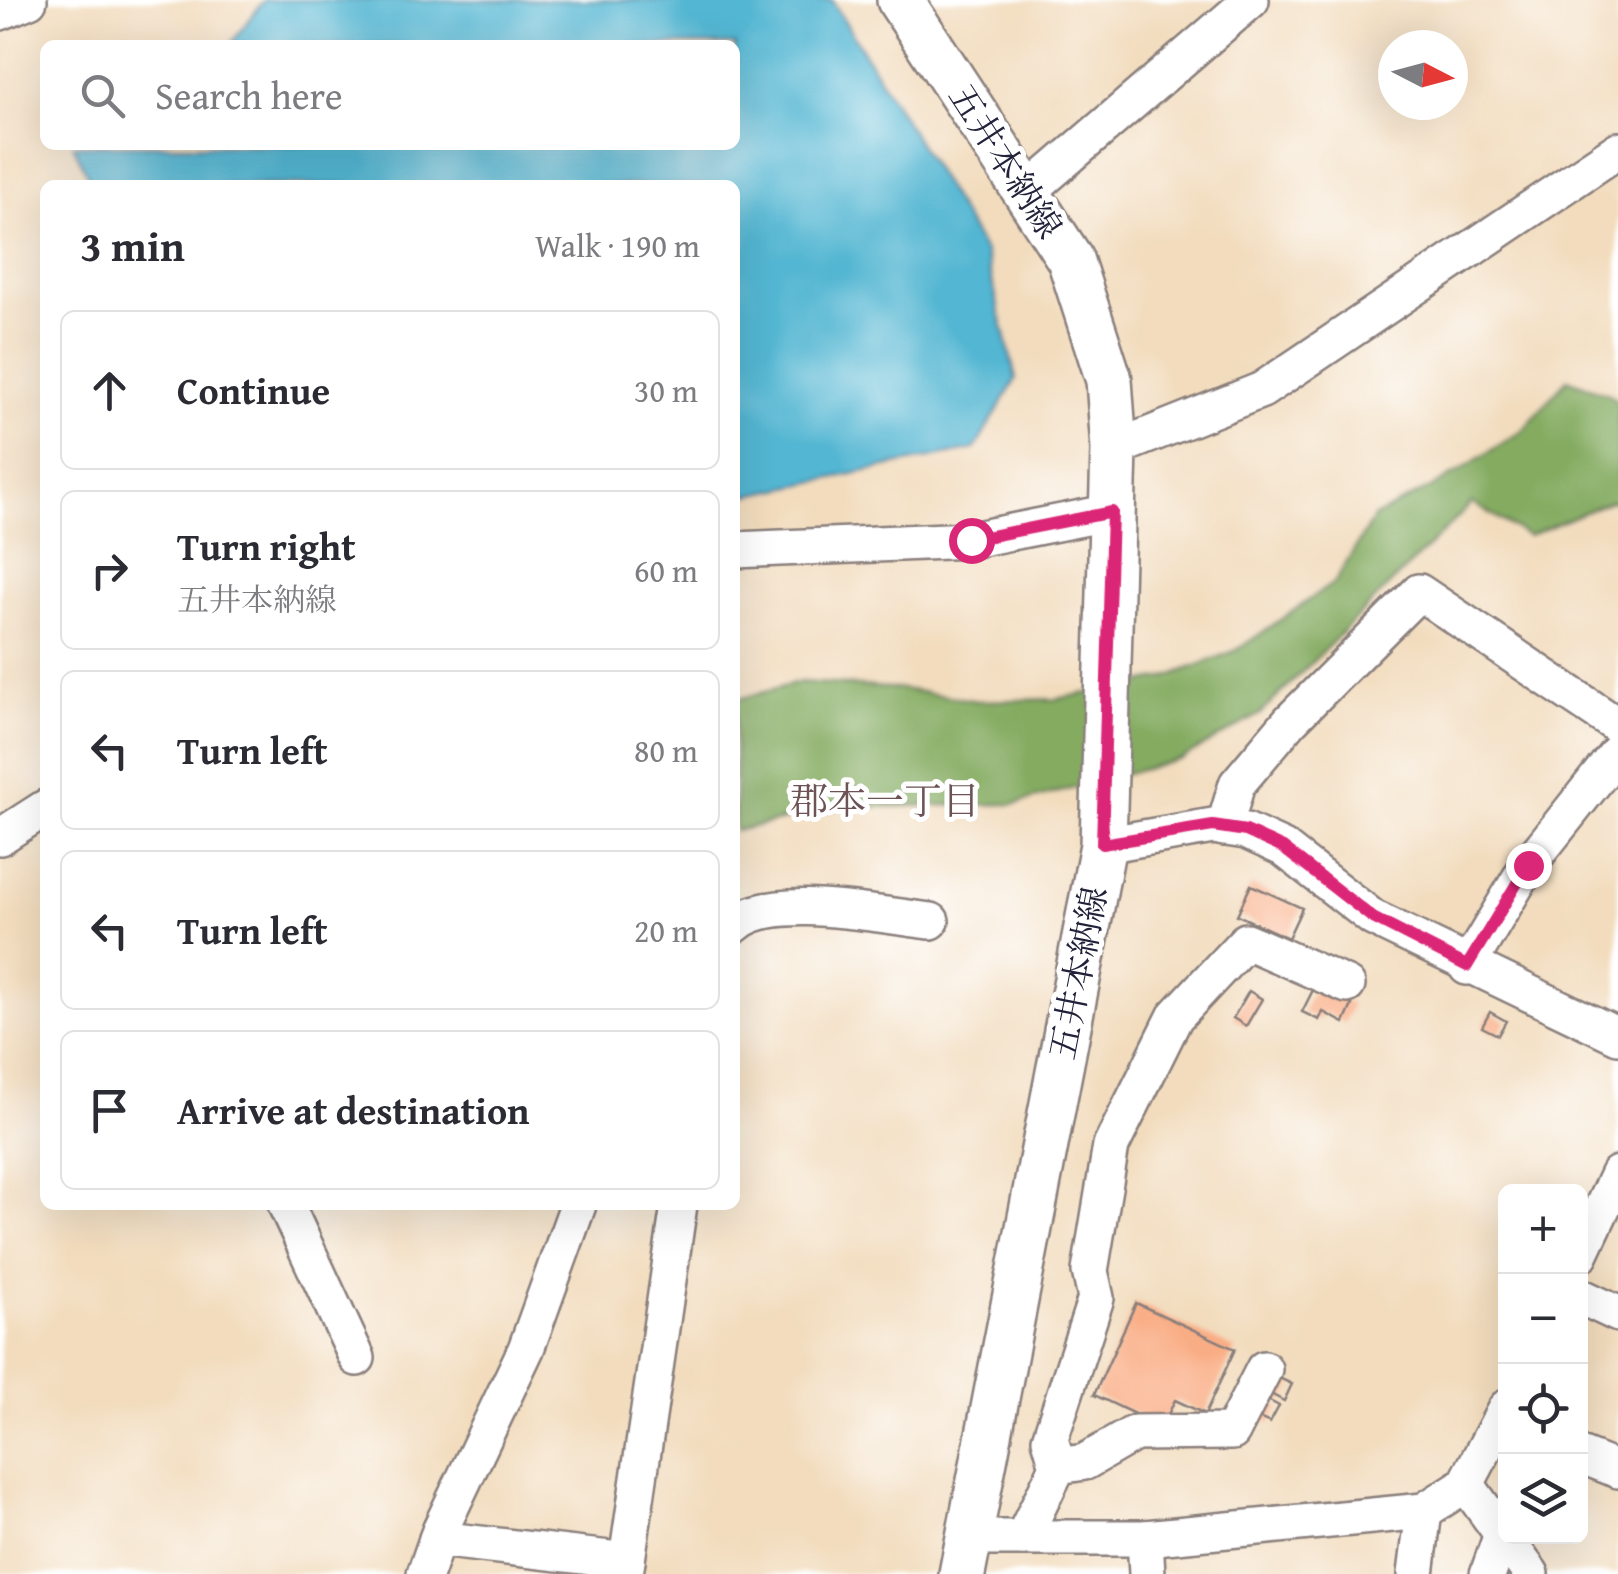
<!DOCTYPE html>
<html lang="en">
<head>
<meta charset="utf-8">
<style>
  body { margin:0; font-family:"Gentium Book Plus","Noto Serif JP",serif; background:#f2f2f3; color:#2b2b33 }
  .controls { position:absolute; right:30px; bottom:30px; display:grid; overflow:hidden; border-radius:15px; box-shadow:0 10px 40px #0002 }
  .controls button { width:90px; height:90px; display:grid; place-items:center; padding:0; border:0; border-bottom:2px solid #e1e1e2; background:#fff; color:#2b2b33; font:50px sans-serif }
  .compass { position:absolute; left:1378px; top:30px; width:90px; height:90px; border-radius:50%; background:#fff; box-shadow:0 10px 40px #0002; rotate:96deg }
  .stop { position:absolute; width:30px; height:30px; margin:-22px; border:8px solid #db2777; border-radius:50%; background:#fff }
  .stop.end { background:#db2777; border-color:#fff; box-shadow:0 2px 10px #0008 }
  .list { margin:0; padding:0; list-style:none }
  h2 { display:flex; justify-content:space-between; align-items:center; height:130px; margin:0; padding:0 40px; font-size:42px }
  h2 small { font-size:32px; font-weight:400; color:#7c7c81 }
  .list li { display:grid; grid-template-columns:65px 1fr auto; gap:30px; align-items:center; box-sizing:border-box; height:160px; margin:0 20px 20px; padding:0 20px; border:2px solid #e1e1e2; border-radius:15px }
  .list b { display:block; font-size:38px; white-space:nowrap }
  .list p { margin:0; font-size:32px; white-space:nowrap; color:#7c7c81 }
  .list em { font-size:32px; font-style:normal; color:#7c7c81 }
  .icon { flex:none; width:55px; height:55px; fill:none; stroke:currentColor; stroke-width:2; stroke-linecap:round; stroke-linejoin:round }
  .map { position:relative; flex:none; width:1618px; height:1574px; overflow:hidden }
  .search { position:absolute; background:#fff; box-shadow:0 10px 40px #0002; left:40px; top:40px; width:700px; height:110px; display:flex; align-items:center; gap:25px; box-sizing:border-box; padding:0 35px; border-radius:15px; color:#7c7c81; font-size:38px }
  .panel { position:absolute; background:#fff; box-shadow:0 10px 40px #0002; left:40px; top:180px; width:700px; height:1030px; border-radius:15px }
  .map>svg:first-child { display:block }
</style>
</head>
<body>
<div class="map">
<svg width="1618" height="1574" viewBox="0 0 1618 1574">
  <rect width="100%" height="100%" fill="#fff"/>
  <filter id="ink" filterUnits="userSpaceOnUse"><feTurbulence type="fractalNoise" baseFrequency=".01" numOctaves="2"/><feDisplacementMap in="SourceGraphic" scale="20" xChannelSelector="R" yChannelSelector="G"/><feConvolveMatrix kernelMatrix="1 2 1 2 8 2 1 2 1" color-interpolation-filters="sRGB"/></filter>
  <filter id="wash" filterUnits="userSpaceOnUse"><feTurbulence type="fractalNoise" baseFrequency=".0048" numOctaves="4" result="noise"/><feDisplacementMap in="SourceGraphic" scale="40" xChannelSelector="R" yChannelSelector="G"/><feGaussianBlur stdDeviation="2.25" result="paint"/><feColorMatrix in="noise" values="0 0 0 0 0 0 0 0 0 0 0 0 0 0 0 0 0 1.4 0 .05"/><feComposite in="paint" operator="in"/></filter>
  <g filter="url(#wash)">
    <rect width="100%" height="100%" fill="#f2dcbd"/>
    <!-- forest -->
    <polygon fill="#84ab61" stroke="#53664e" stroke-width="2.5" points="1567,379 1609,394 1618,402 1618,502 1610,501 1528,536 1472,503 1260,714 1181,759 1015,804 841,807 735,831 735,700 801,682 902,689 979,701 1056,699 1165,678 1237,650 1335,582 1374,517 1442,482 1523,430"/>
    <!-- water -->
    <polygon fill="#53b6d2" stroke="#3a6c86" stroke-width="2.5" points="264,0 832,0 985,253 1016,379 975,449 735,498 735,185 92,185 73,145 735,145 735,45 230,45"/>
    <g id="blocks">
      <!-- building -->
      <g fill="#f9ad85">
        <polygon points="1251,885 1302,908 1288,938 1237,915"/>
        <polygon points="1315,986 1352,1005 1344,1023 1323,1012 1319,1020 1302,1012"/>
        <polygon points="1249,991 1262,999 1246,1026 1233,1018"/>
        <polygon points="1490,1012 1506,1021 1498,1035 1482,1027"/>
        <polygon points="1136,1303 1235,1349 1205,1414 1175,1400 1162,1427 1094,1395"/>
        <polygon points="1275,1376 1292,1384 1284,1401 1267,1392"/>
        <polygon points="1264,1398 1279,1406 1270,1423 1254,1416"/>
      </g>
    </g>
  </g>
  <g filter="url(#ink)">
    <use href="#blocks" fill-opacity="0" stroke="#8a7f7c" stroke-width="2.5"/>
    <g fill="none" stroke-linecap="round" stroke-linejoin="round">
      <!-- minor casing -->
      <g stroke="#8a7f7c" stroke-width="40">
        <g id="minor">
          <polyline points="0,12 29,0"/>
          <polyline points="1029,191 1251,0"/>
          <polyline points="1114,449 1262,390 1618,150"/>
          <polyline points="735,550 971,540 1112,512"/>
          <polyline points="1224,828 1237,784 1290,721 1419,592 1618,726"/>
          <polyline points="0,837 45,808"/>
          <polyline points="1103,845 1213,826 1246,831 1283,848 1373,918 1618,1036"/>
          <path d="M735,925c36,-34 147,-9 196,-4"/>
          <polyline points="1467,967 1528,865 1618,752"/>
          <polyline points="286,1205 357,1358"/>
          <polyline points="1580,1255 1618,1174"/>
          <polyline points="1580,1296 1618,1314"/>
          <polyline points="1580,1455 1618,1470"/>
          <polyline points="1058,1466 1050,1439 1096,1298 1090,1271 1111,1146 1175,1017 1246,941 1347,985"/>
          <polyline points="1466,1484 1531,1574"/>
          <polyline points="970,1538 1145,1538 1424,1511 1466,1484 1506,1408"/>
          <polyline points="1023,1538 1058,1466 1085,1462 1135,1433 1232,1432 1264,1369"/>
          <polyline points="1145,1538 1147,1574"/>
          <polyline points="437,1539 627,1561"/>
          <polyline points="425,1574 441,1528 526,1349 578,1205"/>
          <polyline points="625,1574 679,1205"/>
          <polyline points="1416,1574 1424,1511"/>
          <polyline points="1488,1574 1502,1534"/>
        </g>
      </g>
      <!-- major casing -->
      <g stroke="#8a7f7c" stroke-width="50">
        <polyline id="major" points="900,0 1070,259 1109,380 1114,449 1103,845 962,1574"/>
      </g>
      <!-- minor -->
      <use href="#minor" stroke="#fff" stroke-width="35"/>
      <!-- major -->
      <use href="#major" stroke="#fff" stroke-width="45"/>
    </g>
  </g>
  <g fill="none" stroke-linecap="round" stroke-linejoin="round" filter="url(#ink)">
    <!-- route -->
    <polyline stroke="#db2777" stroke-width="12" points="971,540 1112,512 1102,844 1213,826 1246,831 1283,848 1373,918 1467,966 1528,865"/>
  </g>
  <g text-anchor="middle" dominant-baseline="central" stroke-width="10" stroke-linejoin="round" paint-order="stroke">
    <!-- street labels -->
    <g font-size="35" fill="#22223b" stroke="#fff">
      <text transform="translate(1006 161) rotate(57)">五井本納線</text>
      <text transform="translate(1078 973) rotate(-79)">五井本納線</text>
    </g>
    <!-- neighbourhood labels -->
    <g font-size="38" fill="#6d5355" stroke="#fff">
      <text x="885" y="800">郡本一丁目</text>
    </g>
  </g>
</svg>
<div class="controls">
<button>+</button>
<button>−</button>
<button><svg class="icon" aria-label="locate" viewBox="0 0 24 24"><circle cx="12" cy="12" r="6"/><path d="M12 2v4M12 18v4M2 12h4M18 12h4"/></svg></button>
<button><svg class="icon" aria-label="layers" viewBox="0 0 24 24"><path d="M12 4l9 5-9 5-9-5zM3 14l9 5 9-5"/></svg></button>
</div>
<svg class="compass" viewBox="-18 -18 36 36"><path d="M0-13l5 13h-10z" fill="#e53935"/><path d="M0 13l5-13h-10z" fill="#7c7c81"/></svg>
<div class="stop" style="left:971px;top:540px"></div>
<div class="stop end" style="left:1528px;top:865px"></div>
<div class="search"><svg class="icon" aria-label="search" viewBox="0 0 24 24"><circle cx="10" cy="10" r="6"/><path d="M15 15l6 6"/></svg>Search here</div>
<section class="panel">
<h2>3 min<small>Walk · 190 m</small></h2>
<ul class="list">
<li><svg class="icon" aria-label="ahead" viewBox="0 0 24 24"><path d="M12 20V5M6 11l6-6 6 6"/></svg><div><b>Continue</b></div><em>30 m</em></li>
<li><svg class="icon" aria-label="right" viewBox="0 0 24 24"><path d="M7 20v-9h11M14 6l5 5-5 5"/></svg><div><b>Turn right</b><p>五井本納線</p></div><em>60 m</em></li>
<li><svg class="icon" aria-label="left" viewBox="0 0 24 24"><path d="M17 20v-9H6M10 6l-5 5 5 5"/></svg><div><b>Turn left</b></div><em>80 m</em></li>
<li><svg class="icon" aria-label="left" viewBox="0 0 24 24"><path d="M17 20v-9H6M10 6l-5 5 5 5"/></svg><div><b>Turn left</b></div><em>20 m</em></li>
<li><svg class="icon" aria-label="arrive" viewBox="0 0 24 24"><path d="M6 21V4h12l-3 4 3 4H6"/></svg><div><b>Arrive at destination</b></div></li>
</ul>
</section>
</div>
</body>
</html>
